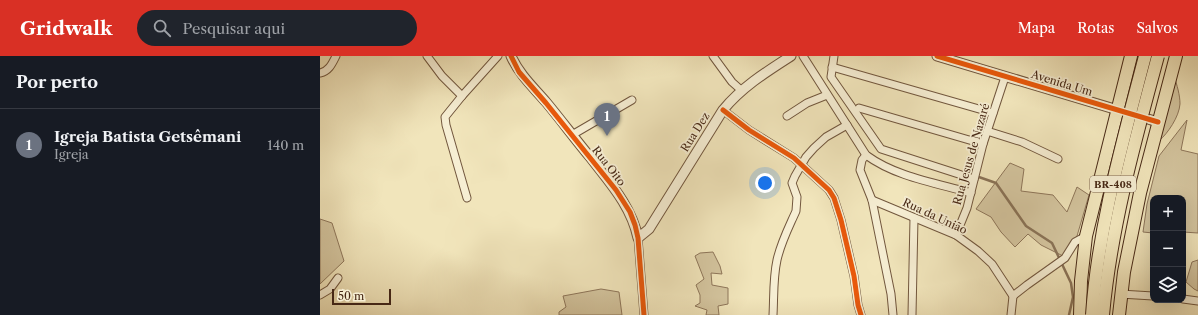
<!DOCTYPE html>
<html lang="pt">
<head>
<meta charset="utf-8">
<style>
  body { margin:0; font-family:"Libre Caslon Text",serif; background:#20242c; color:#f1f3f6 }
  .controls { position:absolute; right:12px; bottom:12px; display:grid; overflow:hidden; border-radius:8px; box-shadow:0 4px 16px #0002 }
  .controls button { width:36px; height:36px; display:grid; place-items:center; padding:0; border:0; border-bottom:1px solid #363941; background:#171b24; color:#f1f3f6; font:20px sans-serif }
  .scale { position:absolute; left:12px; bottom:10px; width:59px; box-sizing:border-box; padding-left:4px; border:2px solid #472815; border-top:0; font-size:11px; line-height:14px; white-space:nowrap; color:#472815; -webkit-text-stroke:3px #f6eed3; paint-order:stroke }
  .you { position:absolute; left:445px; top:127px; width:14px; height:14px; margin:-10px; border:3px solid #fff; border-radius:50%; background:#1a73e8; box-shadow:0 0 0 6px #1a73e833 }
  .badge { display:grid; place-items:center; width:26px; height:26px; border-radius:50%; background:#d93025; color:#fff; font-size:13px; font-weight:700 }
  .pin { position:absolute; translate:-50% -33px; filter:drop-shadow(0 1px 2px #0008) }
  .pin::after { content:''; position:absolute; top:21px; width:14px; height:12px; background:inherit; clip-path:polygon(0 0,100% 0,50% 100%) }
  .list { margin:0; padding:0; list-style:none }
  h2 { display:flex; justify-content:space-between; align-items:center; height:52px; margin:0; padding:0 16px; font-size:17px }
  h2 small { font-size:13px; font-weight:400; color:#9ea1a6 }
  .list li { display:grid; grid-template-columns:26px 1fr auto; gap:12px; align-items:center; box-sizing:border-box; height:72px; padding:0 16px; border-top:1px solid #363941 }
  .list b { display:block; font-size:15px; white-space:nowrap }
  .list p { margin:0; font-size:13px; white-space:nowrap; color:#9ea1a6 }
  .list em { font-size:13px; font-style:normal; color:#9ea1a6 }
  .icon { flex:none; width:22px; height:22px; fill:none; stroke:currentColor; stroke-width:2; stroke-linecap:round; stroke-linejoin:round }
  .map { position:relative; flex:none; width:878px; height:259px; overflow:hidden }
  header { display:flex; align-items:center; gap:24px; box-sizing:border-box; height:56px; padding:0 20px; background:#d93025; color:#fff }
  header strong { font-size:19px }
  nav { display:flex; gap:22px; margin-inline-start:auto; font-size:14px }
  .search { width:280px; height:36px; background:#20242c; display:flex; align-items:center; gap:10px; box-sizing:border-box; padding:0 14px; border-radius:22px; color:#9ea1a6; font-size:15px }
  main { display:flex }
  aside { flex:1; background:#171b24 }
  .map>svg:first-child { display:block }
</style>
</head>
<body>
<header>
<strong>Gridwalk</strong>
<div class="search"><svg class="icon" aria-label="search" viewBox="0 0 24 24"><circle cx="10" cy="10" r="6"/><path d="M15 15l6 6"/></svg>Pesquisar aqui</div>
<nav><a>Mapa</a><a>Rotas</a><a>Salvos</a></nav>
</header>
<main>
<aside>
<h2>Por perto<small></small></h2>
<ul class="list">
<li><span class="badge" style="background:#6b7280">1</span><div><b>Igreja Batista Getsêmani</b><p>Igreja</p></div><em>140 m</em></li>
</ul>
</aside>
<div class="map">
<svg width="878" height="259" viewBox="0 0 878 259">
  <rect width="100%" height="100%" fill="#f1e5bb"/>
  <filter id="stains"><feTurbulence type="fractalNoise" baseFrequency=".005" numOctaves="4"/><feColorMatrix values="0 0 0 0 .2 0 0 0 0 .09 0 0 0 0 .02 0 0 0 .5 -.17"/></filter>
  <radialGradient id="worn" r=".72"><stop offset=".6" stop-color="#630" stop-opacity="0"/><stop offset="1" stop-color="#630" stop-opacity=".3"/></radialGradient>
  <!-- green -->
  <g fill="#d4c59f" stroke="#8e765a">
    <path d="M854,20c3,9 6,19 6,28 -1,13 -12,29 -21,37z"/>
    <polygon points="867,64 861,94 878,98 878,177 863,176 863,142 833,142 833,177 823,176 827,148 839,100"/>
    <polygon points="690,107 704,113 701,135 733,139 747,156 757,131 769,139 757,180 745,201 721,189 708,178 695,191 681,176 671,161 656,153"/>
    <polygon points="0,163 12,167 24,205 0,228"/>
    <polygon points="393,196 400,210 402,218 391,217 392,229 408,232 408,248 398,250 399,259 386,259 387,254 375,250 380,247 380,239 376,229 384,223 375,200 380,197"/>
    <polygon points="878,204 878,235 874,233 866,226 872,206"/>
    <polygon points="281,233 299,236 302,259 239,259 239,256 246,251 243,240"/>
  </g>
  <g fill="none" stroke-linecap="round" stroke-linejoin="round">
    <!-- stream -->
    <polyline stroke="#8a7357" stroke-width="2.5" points="656,120 676,127 706,170 732,187 751,227 753,241 749,259"/>
    <!-- minor casing -->
    <g stroke="#72573e" stroke-width="9">
      <g id="minor">
        <polyline points="107,0 122,20 142,40"/>
        <polyline points="393,0 412,26 421,34"/>
        <path d="M483,0l63,99c30,22 70,28 105,38"/>
        <polyline points="514,0 511,21 561,93 654,123"/>
        <polyline points="512,11 673,57"/>
        <path d="M0,17c9,-2 12,-9 16,-17"/>
        <polyline points="539,52 663,88"/>
        <polyline points="403,54 429,74 474,102 509,134 514,142 521,164 534,220 538,249 541,259"/>
        <polyline points="467,60 487,47 507,39"/>
        <polyline points="667,75 702,86 738,103"/>
        <polyline points="252,79 312,44"/>
        <polyline points="546,99 542,104 540,114 552,144 571,238 573,259"/>
        <polyline points="147,142 126,69 125,61 142,40 178,0"/>
        <polyline points="552,144 636,179 658,195 672,208 693,240 691,259"/>
        <polyline points="636,179 647,152 663,88 685,21"/>
        <polyline points="318,182 324,259"/>
        <polyline points="800,238 833,240"/>
        <polyline points="0,239 10,233 18,222"/>
        <polyline points="693,240 707,229 745,202 755,186 766,180"/>
        <polyline points="863,243 878,245"/>
        <path d="M453,259c1,-18 0,-37 4,-55 4,-18 12,-33 19,-49l1,-14 -5,-14 3,-7 11,-19 8,-9 12,-11 21,-12"/>
        <polyline points="592,259 594,162"/>
      </g>
    </g>
    <!-- tertiary casing -->
    <g stroke="#72573e" stroke-width="11">
      <g id="tertiary">
        <path d="M191,0c8,18 22,31 35,46 15,18 29,37 44,55 19,25 41,48 48,81l11,-9 74,-119c19,-23 43,-38 68,-54"/>
        <polyline points="617,0 838,66"/>
      </g>
    </g>
    <!-- trunk casing -->
    <g stroke="#472815" stroke-width="14">
      <g id="trunk">
        <polyline points="760,259 761,225 766,180 811,0"/>
        <polyline points="799,259 804,216 820,137 856,0"/>
      </g>
    </g>
    <!-- minor -->
    <use href="#minor" stroke="#f6eed3" stroke-width="7"/>
    <!-- tertiary -->
    <use href="#tertiary" stroke="#f6eed3" stroke-width="9"/>
    <!-- trunk -->
    <use href="#trunk" stroke="#f1e5bb" stroke-width="12"/>
    <!-- trunk-bridge casing -->
    <g stroke="#472815" stroke-width="14" stroke-linecap="butt">
      <g id="trunk-bridge">
        <path d="M772,259c6,-88 31,-174 53,-259"/>
        <path d="M783,259c8,-88 32,-174 55,-259"/>
      </g>
    </g>
    <!-- trunk-bridge -->
    <use href="#trunk-bridge" stroke="#f1e5bb" stroke-width="12"/>
    <!-- cycleway casing -->
    <g stroke="#f6eed3" stroke-width="8">
      <g id="cycleway">
        <polyline points="191,0 199,16 226,47 296,134 310,156 315,169 318,182 324,259"/>
        <polyline points="617,0 838,66"/>
        <polyline points="403,54 429,74 474,102 509,134 514,142 521,164 534,220 538,249 541,259"/>
      </g>
    </g>
    <!-- cycleway -->
    <use href="#cycleway" stroke="#e8590c" stroke-width="5"/>
  </g>
  <g text-anchor="middle" dominant-baseline="central" stroke-width="3.5" stroke-linejoin="round" paint-order="stroke">
    <!-- shield labels -->
    <rect fill="#f6eed3" stroke="#7c634e" stroke-width="1" x="770" y="120" width="46" height="16" rx="3"/>
    <g font-size="10" font-weight="bold" fill="#472815">
      <text x="793" y="128">BR-408</text>
    </g>
    <!-- street labels -->
    <g font-size="11" fill="#472815" stroke="#f6eed3">
      <text transform="translate(742 27) rotate(17)">Avenida Um</text>
      <text transform="translate(375 76) rotate(-58)">Rua Dez</text>
      <text transform="translate(651 98) rotate(-74)">Rua Jesus de Nazaré</text>
      <text transform="translate(289 110) rotate(52)">Rua Oito</text>
      <text transform="translate(615 160) rotate(25)">Rua da União</text>
    </g>
  </g>
  <rect width="100%" height="100%" filter="url(#stains)"/>
  <rect width="100%" height="100%" fill="url(#worn)"/>
</svg>
<div class="controls">
<button>+</button>
<button>−</button>
<button><svg class="icon" aria-label="layers" viewBox="0 0 24 24"><path d="M12 4l9 5-9 5-9-5zM3 14l9 5 9-5"/></svg></button>
</div>
<div class="scale">50 m</div>
<div class="you"></div>
<div class="pin badge" style="left:287px;top:80px;background:#6b7280">1</div>
</div>
</main>
</body>
</html>
